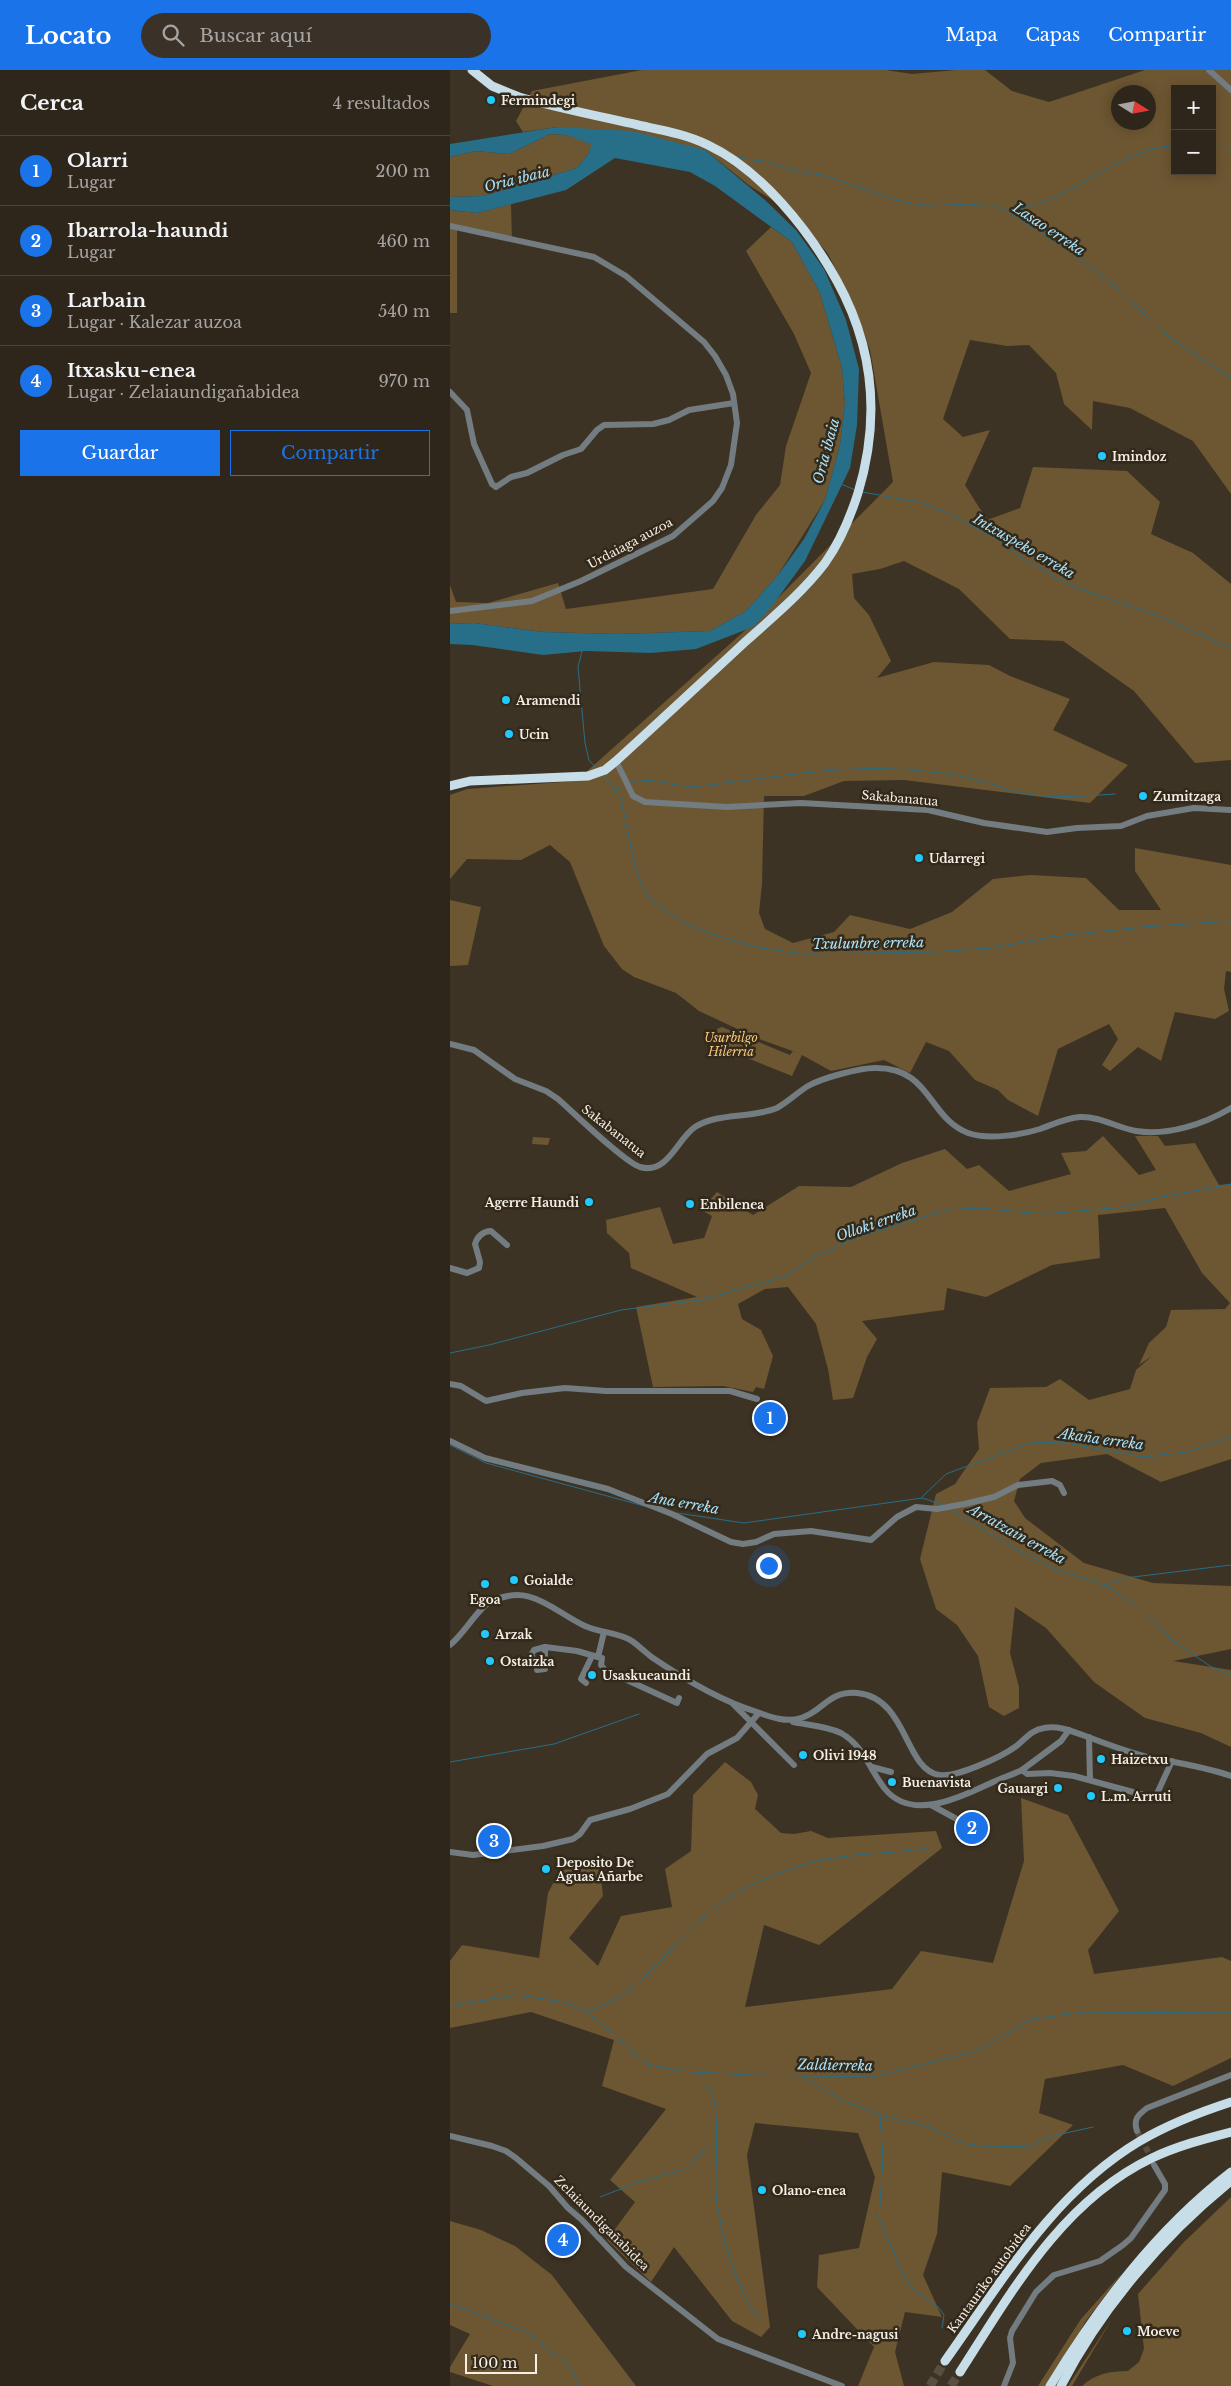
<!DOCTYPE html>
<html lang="es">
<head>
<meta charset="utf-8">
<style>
  body { margin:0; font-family:"Libre Baskerville",serif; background:#3a3228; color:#f1f3f6 }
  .controls { position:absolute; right:15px; top:15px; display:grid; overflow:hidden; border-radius:0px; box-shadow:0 2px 12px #0003 }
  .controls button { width:45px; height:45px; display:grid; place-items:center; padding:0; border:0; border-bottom:1px solid #49433a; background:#2e261b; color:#f1f3f6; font:25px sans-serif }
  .compass { position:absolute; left:661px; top:15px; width:45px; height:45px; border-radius:50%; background:#2e261b; box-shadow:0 2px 12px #0003; rotate:101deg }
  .scale { position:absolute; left:15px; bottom:12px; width:72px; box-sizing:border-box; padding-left:5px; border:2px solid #f5efe6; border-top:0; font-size:14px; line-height:18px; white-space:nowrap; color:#f5efe6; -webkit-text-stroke:4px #32291a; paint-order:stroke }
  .you { position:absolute; left:318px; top:1495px; width:18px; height:18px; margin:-12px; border:4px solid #fff; border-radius:50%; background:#1a73e8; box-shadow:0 0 0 8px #1a73e833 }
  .badge { display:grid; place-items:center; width:32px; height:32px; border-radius:50%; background:#1a73e8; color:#fff; font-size:16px; font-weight:700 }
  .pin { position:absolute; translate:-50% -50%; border:2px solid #fff; box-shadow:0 1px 5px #0006 }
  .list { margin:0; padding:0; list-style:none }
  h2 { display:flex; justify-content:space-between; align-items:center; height:65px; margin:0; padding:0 20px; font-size:21px }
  h2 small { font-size:16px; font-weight:400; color:#a7a5a3 }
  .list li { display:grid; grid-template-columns:32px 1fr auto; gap:15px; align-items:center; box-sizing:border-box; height:70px; padding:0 20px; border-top:1px solid #49433a }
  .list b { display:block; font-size:19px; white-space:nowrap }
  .list p { margin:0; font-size:16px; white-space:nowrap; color:#a7a5a3 }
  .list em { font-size:16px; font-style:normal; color:#a7a5a3 }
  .actions { display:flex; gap:10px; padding:15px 20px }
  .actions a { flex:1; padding:11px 0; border:1px solid #1a73e8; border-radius:0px; text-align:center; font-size:18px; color:#1a73e8 }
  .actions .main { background:#1a73e8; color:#fff }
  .icon { flex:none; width:28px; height:28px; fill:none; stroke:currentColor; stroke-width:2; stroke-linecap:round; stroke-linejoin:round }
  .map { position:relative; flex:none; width:781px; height:2316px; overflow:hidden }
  header { display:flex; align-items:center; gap:30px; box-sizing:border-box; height:70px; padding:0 25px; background:#1a73e8; color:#fff }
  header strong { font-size:24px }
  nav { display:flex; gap:28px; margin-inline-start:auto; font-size:18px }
  .search { width:350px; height:45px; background:#3a3228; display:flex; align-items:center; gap:12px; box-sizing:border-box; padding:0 18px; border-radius:28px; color:#a7a5a3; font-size:19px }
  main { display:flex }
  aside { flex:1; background:#2e261b }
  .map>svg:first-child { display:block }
</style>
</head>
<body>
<header>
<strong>Locato</strong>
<div class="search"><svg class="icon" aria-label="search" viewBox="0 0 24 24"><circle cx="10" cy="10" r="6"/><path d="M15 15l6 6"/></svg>Buscar aquí</div>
<nav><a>Mapa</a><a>Capas</a><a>Compartir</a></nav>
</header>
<main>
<aside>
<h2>Cerca<small>4 resultados</small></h2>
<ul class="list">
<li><span class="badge">1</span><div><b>Olarri</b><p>Lugar</p></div><em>200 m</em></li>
<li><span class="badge">2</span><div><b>Ibarrola-haundi</b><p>Lugar</p></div><em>460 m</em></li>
<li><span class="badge">3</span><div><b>Larbain</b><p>Lugar · Kalezar auzoa</p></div><em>540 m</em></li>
<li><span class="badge">4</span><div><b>Itxasku-enea</b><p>Lugar · Zelaiaundigañabidea</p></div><em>970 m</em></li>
</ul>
<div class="actions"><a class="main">Guardar</a><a>Compartir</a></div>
</aside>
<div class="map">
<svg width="781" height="2316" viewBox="0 0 781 2316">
  <rect width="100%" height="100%" fill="#3d3324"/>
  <!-- green -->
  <g fill="#6d5632" fill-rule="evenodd">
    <path d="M192,0h244l26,4 44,-4h29l27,21 37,11 96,-32h86v424l-38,-53 -63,-33 -37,-7 -1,29 -28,-26 -8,-31 -27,-28 -22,1 -37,-6 -27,79 20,18 27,-7 -25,55 22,35 33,-12 13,-41 94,4 33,31 -9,32 42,19 38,31v176l-36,3 -61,-72 -71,-50 -53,-2 -51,-50 -55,-28 -24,8 -28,5 2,24 15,17 22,46 -14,17 57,-16 55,3 21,11 60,23 -17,31 75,35 -38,38 -186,-23 -60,1 -40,15h-40l-2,87 -3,30 6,16 28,14 41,-11 16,-17 60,14 42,-17 41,-33 37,-4 56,3 33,32h42l-26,-39v-23l96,17v107l-5,-1 -2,18 5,22 -14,8 -40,-7 -14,49 -23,-14 -28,24 -8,-6 16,-26 -9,-15 -51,25 -20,67 -30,-16 -10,-10 -23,-10 -26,-29 -23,-9 -16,31 -26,-13 -53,11 -29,-16 -10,21 -52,-21 -2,4 -19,-7 -2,-23 5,-2 68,28 3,-4 5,2 -39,-14 -60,-28 -23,-18 -42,-16 -12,-8 -18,-23 -34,-84 -20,-17 -29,15 -54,-1 -17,20v-84l17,-6 109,-8 174,-155 143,-144 -23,-132 -17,-46 -25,-50 -32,-39 -46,-29 -45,-36 -148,-23 -34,5 -7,-11 16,-30zM725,19h37v82h-37zM668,22h30v30h-30z"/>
    <polygon points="100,64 116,65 142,73 139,83 127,98 33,126 0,127 0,87 25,81 59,84"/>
    <polygon points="61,134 62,170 7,158 7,243 0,243 0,140 27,143"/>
    <polygon points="321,157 342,172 370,223 392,298 395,335 390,375 375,430 328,505 296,541 260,561 168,564 93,562 24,553 0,554 0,515 6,532 38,533 108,513 116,539 263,519 306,445 330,415 336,376 361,303 344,264 296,181"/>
    <polygon points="0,830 31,837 18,895 0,896"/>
    <polygon points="653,1066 689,1105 706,1100 685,1066 708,1066 715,1076 745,1073 769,1115 781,1114 781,1389 711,1412 657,1384 591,1393 570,1409 564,1431 575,1448 634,1493 703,1513 781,1516 781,1579 723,1591 781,1600 781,1677 751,1663 695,1648 644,1612 596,1558 565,1537 560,1583 569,1617 569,1638 554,1646 539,1637 528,1586 507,1555 486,1539 470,1489 486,1424 505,1414 529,1379 527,1353 540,1318 596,1317 610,1309 639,1330 680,1319 686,1300 702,1286 689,1295 699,1273 716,1257 721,1240 775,1239 780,1233 752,1203 715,1138 648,1145 650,1188 602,1195 536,1227 497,1218 494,1240 412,1251 427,1269 417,1287 403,1328 383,1330 378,1299 366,1254 338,1217 315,1219 288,1234 292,1249 311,1260 323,1286 314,1319 306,1317 303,1322 273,1316 203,1317 186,1237 247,1227 181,1198 179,1183 157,1163 156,1150 210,1137 223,1174 254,1168 262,1146 251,1140 267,1122 303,1145 349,1116 401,1117 452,1093 495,1079 517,1099 529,1095 559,1121 621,1104 611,1083 636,1081"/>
    <polygon points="83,1067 100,1068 98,1075 82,1074"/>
    <polygon points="275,1692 301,1712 308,1725 305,1739 331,1763 344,1764 361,1761 378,1768 486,1761 492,1778 369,1875 314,1855 295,1937 442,1919 471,1881 543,1893 574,1791 571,1728 618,1745 669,1841 638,1880 644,1904 772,1887 781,1891 781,1988 723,2016 673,1995 595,2009 589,2043 623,2055 560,2116 492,2102 487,2164 473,2205 492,2247 455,2242 445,2282 454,2316 408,2316 424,2277 367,2217 369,2185 409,2178 425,2107 408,2063 305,2053 297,2085 320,2257 311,2267 282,2251 224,2177 201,2212 157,2170 185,2132 160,2110 216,2039 152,2016 164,1970 81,1942 0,1958 0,1891 12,1875 89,1888 98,1823 110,1800 150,1798 153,1826 119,1868 148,1896 171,1846 222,1837 215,1799 241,1781 243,1725"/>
    <path d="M781,2127v189h-149c13,-12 28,-15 46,-15l11,-9 5,-13 -6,-55 45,-51z"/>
    <polygon points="0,2151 31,2160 65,2176 102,2205 186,2316 43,2316 0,2302 0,2297 20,2264 0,2255"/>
    <polygon points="672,2203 636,2251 596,2316 588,2316 631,2249"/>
    <polygon points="662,2249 622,2316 618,2316"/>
  </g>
  <!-- water -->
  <polygon fill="#276e88" points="107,57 182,61 255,80 315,130 346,160 374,199 396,250 409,299 407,355 400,398 355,491 319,540 303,557 246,579 201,583 136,581 93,585 22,575 0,574 0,554 24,553 93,562 168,564 260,561 296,541 328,505 354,469 375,430 390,375 395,334 392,298 370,223 342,172 265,116 240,102 165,88 116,120 27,143 0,140 0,127 33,126 127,98 139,83 141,74 116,65 100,64 59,84 25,81 0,87 0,74"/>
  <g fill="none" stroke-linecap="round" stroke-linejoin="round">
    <!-- stream -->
    <g stroke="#276e88" stroke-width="1">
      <polyline points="762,77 781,78"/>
      <polyline points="286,88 321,92 341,100 377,106 448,131 481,136 518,134 544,136 559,142 624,184 661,213 719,267 781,308"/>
      <path d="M559,141c17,-3 33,-8 49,-15 32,-16 80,-51 117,-50"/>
      <polyline points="391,414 405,420"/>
      <polyline points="412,422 470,432 494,441 547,469 575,490 622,516 713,548 781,578"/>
      <polyline points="132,581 128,597 135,673 139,690 146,698"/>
      <polyline points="153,705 171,729 186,801 199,828 232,852 267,866 311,878 354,884 484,882 542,878 606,866 693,857 781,851"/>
      <path d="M182,713c20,-8 45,6 67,3 72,-7 137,-22 211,-16 24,2 51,5 74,12 12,3 24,8 36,11 29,6 66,3 95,1"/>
      <polyline points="165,719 174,717"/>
      <polyline points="0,1283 39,1275 171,1240 251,1230 304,1215 336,1206 366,1186 408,1167 497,1140 528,1138 593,1144 641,1140 674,1137 707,1128 781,1114"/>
      <polyline points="0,1375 36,1393 194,1436"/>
      <polyline points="472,1427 496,1404 580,1373 610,1372 693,1387 737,1382 781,1367"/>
      <polyline points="500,1439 564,1478 603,1498 655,1515 688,1537 724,1572 760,1596 781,1606"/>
      <polyline points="227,1443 294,1453 472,1428 494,1435"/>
      <polyline points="656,1515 675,1508 781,1495"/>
      <polyline points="0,1692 104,1674 189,1644"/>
      <polyline points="0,1936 66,1925 115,1932 137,1942 198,1994 228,2001 298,2005 422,2007 527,1981 581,1949 636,1942 781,1943"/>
      <path d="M138,1941c57,-17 87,-76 135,-109 31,-22 79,-40 117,-45 29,-4 58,-4 87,-9"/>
      <polyline points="246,2002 250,2007"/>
      <polyline points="353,2007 390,2029 430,2045 477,2056 512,2073 540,2077 583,2076 598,2067 643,2057"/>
      <path d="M253,2012c3,4 8,8 9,12 8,21 3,72 4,97 1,31 22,108 45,129"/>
      <polyline points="430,2046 433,2088 429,2148 453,2204 462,2218 489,2238 494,2245 492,2258"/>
      <polyline points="150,2127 191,2111 235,2099 264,2072"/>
      <polyline points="0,2234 77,2262 120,2297 129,2316"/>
    </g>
    <!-- minor-tunnel -->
    <polyline stroke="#594f41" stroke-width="6" stroke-dasharray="6 3" stroke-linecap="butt" points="687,2061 703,2091"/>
    <!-- highway-tunnel -->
    <g stroke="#594f41" stroke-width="9" stroke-dasharray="9 4.5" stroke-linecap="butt">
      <polyline points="480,2316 495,2291"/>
      <polyline points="501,2316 510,2302"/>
    </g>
    <!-- minor -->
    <g stroke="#737c80" stroke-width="6">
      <polyline points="759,0 781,20"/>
      <polyline points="0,156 144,187 176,206 254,272 265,286 276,305 283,324 287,353 281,395 272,418 263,431 223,466 131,511 82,531 0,541"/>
      <polyline points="0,322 17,340 24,374 42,414 46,417 61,407 77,403 113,385 131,379 147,360 154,355 203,354 219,350 239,340 284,333"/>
      <polyline points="166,691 183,726 195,732 277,737 351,733 478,740 534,753 597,762 627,758 671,756 697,746 744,738 781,740"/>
      <path d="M0,974l24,6 41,29 31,12 12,8c15,13 66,63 82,68 28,8 37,-28 55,-40 24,-15 56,-8 82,-19 11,-6 21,-16 31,-22 14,-8 51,-18 67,-18 56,-1 53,50 93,65 20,7 53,2 72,-4 14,-5 26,-11 40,-12 19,-1 38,11 56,14 32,5 68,-7 95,-23"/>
      <path d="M0,1198l17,5 12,-5 1,-6 -5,-18c2,-7 8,-13 16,-13l16,14"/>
      <polyline points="0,1314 11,1316 36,1331 72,1323 115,1318 156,1321 280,1321 307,1329"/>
      <polyline points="0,1371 35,1388 158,1419 222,1444 281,1472 293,1474 306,1472 324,1464 361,1461 421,1470 447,1447 466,1437 487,1439 514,1434 544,1427 568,1415 602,1411 610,1415 614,1423"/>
      <path d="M0,1575c14,-11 28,-37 40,-43 41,-20 61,8 95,24 15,7 33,6 47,15 7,5 14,12 21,17 31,21 68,43 104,54 13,5 30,11 44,6 23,-7 26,-27 56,-25 51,5 47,76 82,82 17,3 62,-18 76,-28 10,-7 15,-17 29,-19 16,-3 29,4 44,9 21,8 42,16 64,21 27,5 53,9 79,18"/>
      <polyline points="148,1587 152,1588 151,1595 155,1600 227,1633 229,1628"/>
      <polyline points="84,1589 81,1585 84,1580 95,1577"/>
      <polyline points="87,1600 95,1599 95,1577 127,1581 148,1587 154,1562"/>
      <polyline points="136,1613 131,1609 142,1586"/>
      <polyline points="283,1634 344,1695"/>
      <path d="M343,1652c15,3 34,4 48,11 23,13 28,36 44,56 27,33 76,8 106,-6 10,-5 21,-8 31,-13l5,4 23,-1 24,3 81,22 17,-37"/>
      <polyline points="639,1667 640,1710"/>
      <polyline points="422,1697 441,1702"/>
      <polyline points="572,1700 611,1671 619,1660"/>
      <polyline points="481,1735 514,1753"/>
      <polyline points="0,1782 23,1785 93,1776 123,1769 130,1764 140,1750 180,1739 218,1724 257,1684 287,1668 309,1643"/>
      <path d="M687,2061c-4,-12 1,-16 10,-23l84,-33"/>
      <polyline points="0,2066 42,2076 56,2081 66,2088 99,2116 118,2138 132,2150 176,2197 268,2269 392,2316"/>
      <polyline points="554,2316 563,2293 560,2268 562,2261 586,2222 604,2205 650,2191 673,2175 681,2168 715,2120 715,2114 704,2095"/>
    </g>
    <!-- highway -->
    <g stroke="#c7dee9" stroke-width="9">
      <path d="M0,716l20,-5 118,-5 17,-6 11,-9c43,-39 86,-79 129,-119 28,-25 57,-49 80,-79 15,-21 25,-45 33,-70 22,-73 16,-145 -21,-212 -28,-51 -76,-111 -129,-136 -22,-11 -47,-15 -70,-20 -40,-9 -80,-17 -119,-28l-27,-11 -20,-16"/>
      <path d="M495,2291c57,-80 109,-169 195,-220 29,-17 60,-29 91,-39"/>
      <path d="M510,2302c52,-81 102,-171 192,-214 25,-12 52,-19 79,-26"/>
      <path d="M600,2316c49,-80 106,-156 181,-214"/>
      <path d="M611,2316c40,-78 102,-150 170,-205"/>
    </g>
  </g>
  <!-- markers -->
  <g fill="#21c9fd" stroke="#32291a" stroke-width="2">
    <circle cx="41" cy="30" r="5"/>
    <circle cx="652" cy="386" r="5"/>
    <circle cx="56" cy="630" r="5"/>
    <circle cx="59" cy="664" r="5"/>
    <circle cx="693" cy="726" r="5"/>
    <circle cx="469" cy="788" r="5"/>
    <circle cx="139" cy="1132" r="5"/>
    <circle cx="240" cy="1134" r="5"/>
    <circle cx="64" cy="1510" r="5"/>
    <circle cx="35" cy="1514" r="5"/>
    <circle cx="35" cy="1564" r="5"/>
    <circle cx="40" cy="1591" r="5"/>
    <circle cx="142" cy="1605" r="5"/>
    <circle cx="353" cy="1685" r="5"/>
    <circle cx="651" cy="1689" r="5"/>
    <circle cx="442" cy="1712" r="5"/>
    <circle cx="608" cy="1718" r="5"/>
    <circle cx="641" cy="1726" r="5"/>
    <circle cx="96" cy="1799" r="5"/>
    <circle cx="312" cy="2120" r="5"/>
    <circle cx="677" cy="2261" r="5"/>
    <circle cx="352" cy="2264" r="5"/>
  </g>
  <g text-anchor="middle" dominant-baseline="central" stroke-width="5" stroke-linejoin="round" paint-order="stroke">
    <!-- poi labels -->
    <g font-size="12" font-weight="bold" fill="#f5efe6" stroke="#32291a" text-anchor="start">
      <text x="51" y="30">Fermindegi</text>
      <text x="662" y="386">Imindoz</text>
      <text x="66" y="630">Aramendi</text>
      <text x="69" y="664">Ucin</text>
      <text x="703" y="726">Zumitzaga</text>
      <text x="479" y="788">Udarregi</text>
      <text x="129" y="1132" text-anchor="end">Agerre Haundi</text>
      <text x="250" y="1134">Enbilenea</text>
      <text x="74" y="1510">Goialde</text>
      <text x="35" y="1529" text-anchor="middle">Egoa</text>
      <text x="45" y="1564">Arzak</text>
      <text x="50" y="1591">Ostaizka</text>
      <text x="152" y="1605">Usaskueaundi</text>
      <text x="363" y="1685">Olivi 1948</text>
      <text x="661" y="1689">Haizetxu</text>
      <text x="452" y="1712">Buenavista</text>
      <text x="598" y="1718" text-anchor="end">Gauargi</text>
      <text x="651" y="1726">L.m. Arruti</text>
      <text x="106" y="1792">Deposito De<tspan x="106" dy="14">Aguas Añarbe</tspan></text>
      <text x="322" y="2120">Olano-enea</text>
      <text x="687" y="2261">Moeve</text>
      <text x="362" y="2264">Andre-nagusi</text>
    </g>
    <!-- street labels -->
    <g font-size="12" fill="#f5efe6" stroke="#32291a">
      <text transform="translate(180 473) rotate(-28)">Urdaiaga auzoa</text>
      <text transform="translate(450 728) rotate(5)">Sakabanatua</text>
      <text transform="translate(164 1061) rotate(38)">Sakabanatua</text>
      <text transform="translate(152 2153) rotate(45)">Zelaiaundigañabidea</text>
      <text transform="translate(539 2208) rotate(-54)">Kantauriko autobidea</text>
    </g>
    <!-- park labels -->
    <g font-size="12" font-style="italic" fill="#f7c779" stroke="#32291a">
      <text x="281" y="967">Usurbilgo<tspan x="281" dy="14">Hilerria</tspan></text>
    </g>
    <!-- water labels -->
    <g font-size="14" font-style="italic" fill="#abe3fb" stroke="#32291a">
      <text transform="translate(67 109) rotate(-14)">Oria ibaia</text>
      <text transform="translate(599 159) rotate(34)">Lasao erreka</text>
      <text transform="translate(376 381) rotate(-75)">Oria ibaia</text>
      <text transform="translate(574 476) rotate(30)">Intxuspeko erreka</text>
      <text transform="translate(418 873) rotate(-1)">Txulunbre erreka</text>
      <text transform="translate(426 1153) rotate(-19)">Olloki erreka</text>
      <text transform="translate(651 1369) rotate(8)">Akaña erreka</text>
      <text transform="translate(234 1433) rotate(10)">Ana erreka</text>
      <text transform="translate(567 1464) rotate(29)">Arratzain erreka</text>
      <text transform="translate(385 1995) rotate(1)">Zaldierreka</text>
    </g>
  </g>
</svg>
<div class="controls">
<button>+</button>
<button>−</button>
</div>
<svg class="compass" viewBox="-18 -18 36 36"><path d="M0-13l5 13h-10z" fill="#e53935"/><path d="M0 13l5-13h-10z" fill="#a7a5a3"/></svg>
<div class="scale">100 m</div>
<div class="you"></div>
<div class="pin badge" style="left:320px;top:1348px">1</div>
<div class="pin badge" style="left:522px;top:1758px">2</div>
<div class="pin badge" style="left:44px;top:1771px">3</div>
<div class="pin badge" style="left:113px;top:2170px">4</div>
</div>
</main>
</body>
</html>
